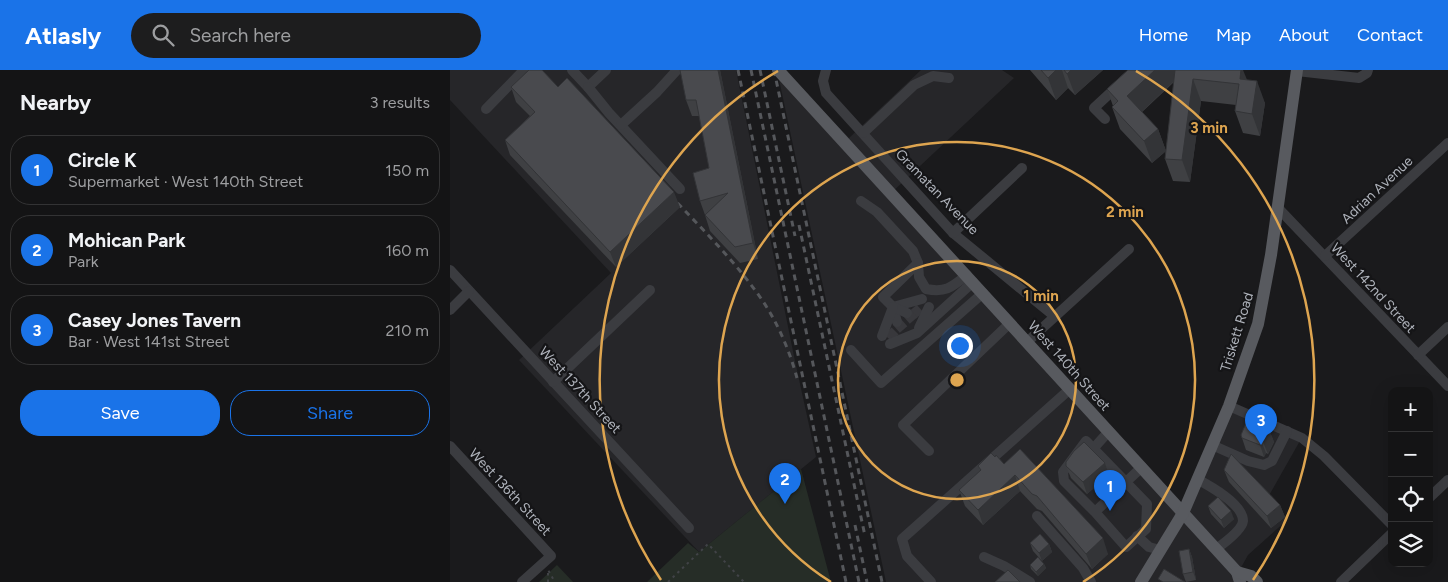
<!DOCTYPE html>
<html lang="en">
<head>
<meta charset="utf-8">
<style>
  body { margin:0; font-family:Figtree,sans-serif; background:#1d1d1e; color:#f1f3f6 }
  .controls { position:absolute; right:15px; bottom:15px; display:grid; overflow:hidden; border-radius:10px; box-shadow:0 5px 20px #0002 }
  .controls button { width:45px; height:45px; display:grid; place-items:center; padding:0; border:0; border-bottom:1px solid #333334; background:#141415; color:#f1f3f6; font:25px sans-serif }
  .you { position:absolute; left:509px; top:275px; width:18px; height:18px; margin:-12px; border:4px solid #fff; border-radius:50%; background:#1a73e8; box-shadow:0 0 0 8px #1a73e833 }
  .badge { display:grid; place-items:center; width:32px; height:32px; border-radius:50%; background:#1a73e8; color:#fff; font-size:16px; font-weight:700 }
  .pin { position:absolute; translate:-50% -41px; filter:drop-shadow(0 1px 2px #0008) }
  .pin::after { content:''; position:absolute; top:26px; width:18px; height:15px; background:inherit; clip-path:polygon(0 0,100% 0,50% 100%) }
  .list { margin:0; padding:0; list-style:none }
  h2 { display:flex; justify-content:space-between; align-items:center; height:65px; margin:0; padding:0 20px; font-size:21px }
  h2 small { font-size:16px; font-weight:400; color:#9d9ea0 }
  .list li { display:grid; grid-template-columns:32px 1fr auto; gap:15px; align-items:center; box-sizing:border-box; height:70px; margin:0 10px 10px; padding:0 10px; border:1px solid #333334; border-radius:20px }
  .list b { display:block; font-size:19px; white-space:nowrap }
  .list p { margin:0; font-size:16px; white-space:nowrap; color:#9d9ea0 }
  .list em { font-size:16px; font-style:normal; color:#9d9ea0 }
  .actions { display:flex; gap:10px; padding:15px 20px }
  .actions a { flex:1; padding:11px 0; border:1px solid #1a73e8; border-radius:20px; text-align:center; font-size:18px; color:#1a73e8 }
  .actions .main { background:#1a73e8; color:#fff }
  .icon { flex:none; width:28px; height:28px; fill:none; stroke:currentColor; stroke-width:2; stroke-linecap:round; stroke-linejoin:round }
  .map { position:relative; flex:none; width:998px; height:512px; overflow:hidden }
  header { display:flex; align-items:center; gap:30px; box-sizing:border-box; height:70px; padding:0 25px; background:#1a73e8; color:#fff }
  header strong { font-size:24px }
  nav { display:flex; gap:28px; margin-inline-start:auto; font-size:18px }
  .search { width:350px; height:45px; background:#1d1d1e; display:flex; align-items:center; gap:12px; box-sizing:border-box; padding:0 18px; border-radius:28px; color:#9d9ea0; font-size:19px }
  main { display:flex }
  aside { flex:1; background:#141415 }
  .map>svg:first-child { display:block }
</style>
</head>
<body>
<header>
<strong>Atlasly</strong>
<div class="search"><svg class="icon" aria-label="search" viewBox="0 0 24 24"><circle cx="10" cy="10" r="6"/><path d="M15 15l6 6"/></svg>Search here</div>
<nav><a>Home</a><a>Map</a><a>About</a><a>Contact</a></nav>
</header>
<main>
<aside>
<h2>Nearby<small>3 results</small></h2>
<ul class="list">
<li><span class="badge">1</span><div><b>Circle K</b><p>Supermarket · West 140th Street</p></div><em>150 m</em></li>
<li><span class="badge">2</span><div><b>Mohican Park</b><p>Park</p></div><em>160 m</em></li>
<li><span class="badge">3</span><div><b>Casey Jones Tavern</b><p>Bar · West 141st Street</p></div><em>210 m</em></li>
</ul>
<div class="actions"><a class="main">Save</a><a>Share</a></div>
</aside>
<div class="map">
<svg width="998" height="512" viewBox="0 0 998 512">
  <rect width="100%" height="100%" fill="#1a1a1c"/>
  <!-- built -->
  <g fill="#262629">
    <polygon points="0,0 286,0 345,291 366,387 249,482 69,290 161,203 0,30"/>
    <polygon points="327,0 334,0 399,68 471,0 552,0 564,8 439,125 727,444 781,341 851,369 817,429 837,450 798,485 783,512 436,512"/>
  </g>
  <!-- green -->
  <g fill="#262d27">
    <polygon points="351,399 381,512 197,512 238,473 249,482"/>
    <polygon points="107,495 123,512 89,512"/>
  </g>
  <g fill="none" stroke-linecap="round" stroke-linejoin="round">
    <!-- minor-tunnel -->
    <g stroke="#38383c" stroke-width="10" stroke-dasharray="10 5" stroke-linecap="butt">
      <polyline points="463,238 470,246"/>
      <polyline points="457,243 464,251"/>
      <polyline points="447,252 454,260"/>
      <polyline points="438,261 446,269"/>
    </g>
    <!-- path -->
    <g stroke="#414347" stroke-width="2" stroke-dasharray="2.5 4" stroke-linecap="butt">
      <polyline points="98,512 98,500 105,512"/>
      <polyline points="218,512 258,474 294,512"/>
    </g>
    <!-- minor -->
    <g stroke="#3b3c40" stroke-width="10">
      <polyline points="122,0 138,17 156,0"/>
      <polyline points="376,0 373,11 376,23 503,163 604,246"/>
      <polyline points="847,1 909,8 917,3 918,0"/>
      <polyline points="138,17 159,43 230,119"/>
      <polyline points="36,39 74,0"/>
      <polyline points="655,49 644,38 685,0"/>
      <polyline points="171,55 207,22 227,0"/>
      <polyline points="413,63 464,15 483,6 499,8"/>
      <path d="M411,131l16,11 36,39 5,12 1,14 7,12c20,4 26,-2 41,-14"/>
      <polyline points="829,139 998,316"/>
      <polyline points="503,163 572,98"/>
      <polyline points="875,186 998,73"/>
      <polyline points="0,200 239,458"/>
      <polyline points="443,237 472,229"/>
      <polyline points="443,237 447,252"/>
      <polyline points="0,240 19,221"/>
      <polyline points="457,243 443,237 433,227 468,193"/>
      <polyline points="469,258 479,237"/>
      <polyline points="432,266 443,237"/>
      <polyline points="577,272 679,179"/>
      <polyline points="440,274 467,263 523,212"/>
      <polyline points="401,280 431,313 533,223"/>
      <polyline points="968,285 998,257"/>
      <polyline points="103,312 200,220"/>
      <polyline points="779,336 852,368 874,386 942,455"/>
      <polyline points="762,375 798,391 814,395 822,391 837,361"/>
      <polyline points="0,376 101,486 72,512"/>
      <polyline points="643,379 659,361"/>
      <polyline points="479,381 453,355 560,253"/>
      <path d="M747,409c13,7 46,25 46,42 -1,9 -20,23 -27,28"/>
      <polyline points="979,428 998,410"/>
      <polyline points="645,442 614,411 613,402 636,371 697,434 696,459 676,477 645,442 676,412 692,397"/>
      <polyline points="587,446 633,498 641,512"/>
      <polyline points="687,466 699,477 710,480"/>
      <polyline points="534,487 554,496 580,512"/>
      <polyline points="481,512 457,486 452,469 620,319"/>
      <polyline points="891,512 942,463"/>
    </g>
    <!-- major -->
    <g stroke="#585a5f" stroke-width="12">
      <polyline points="328,0 766,479 787,502 790,512"/>
      <polyline points="787,502 801,506 807,512"/>
      <polyline points="691,512 733,443 779,336 808,254 821,185 847,0"/>
    </g>
    <!-- rail -->
    <g stroke="#55575b" stroke-width="3" stroke-dasharray="6 5" stroke-linecap="butt">
      <polyline points="288,0 396,512"/>
      <polyline points="301,0 409,512"/>
      <polyline points="310,0 345,166"/>
      <polyline points="324,0 432,512"/>
      <path d="M220,125c31,33 64,65 90,102 17,24 29,52 37,81"/>
      <polyline points="349,155 415,466"/>
      <polyline points="405,455 417,512"/>
    </g>
  </g>
  <!-- wall -->
  <g fill="#3f4043">
    <polygon points="270,0 308,189 290,193 260,161 255,145 250,131 259,98 249,46 242,46 236,30"/>
    <polygon points="580,0 653,0 625,25 618,18 606,30"/>
    <polygon points="678,0 797,10 815,33 810,66 793,63 785,41 786,35 751,31 740,112 723,111 715,89 724,12 692,42 708,59 716,81 702,93 670,59 662,37 663,36 657,19"/>
    <polygon points="61,17 108,17 230,137 166,197 60,85 55,70 80,46 66,32"/>
    <polygon points="818,357 824,372 818,384 816,383 814,387 796,380 792,368"/>
    <polygon points="545,387 554,394 658,484 642,499 592,441 587,439 570,421 533,455 515,436 509,420 530,401 528,396"/>
    <polygon points="655,393 659,405 637,424 621,408 616,396"/>
    <polygon points="774,400 830,435 835,447 821,458 779,412"/>
    <polygon points="758,436 784,449 774,458 761,444"/>
    <polygon points="580,473 599,474 602,482 592,491 583,481"/>
    <polygon points="739,479 742,487 746,510 736,512 733,504"/>
    <polygon points="594,494 596,498 588,506 581,499 580,495"/>
  </g>
  <!-- shaded-wall -->
  <g fill="#333437">
    <polygon points="268,0 270,0 308,189 303,173"/>
    <polygon points="606,0 612,0 618,18 606,30 598,8"/>
    <polygon points="621,0 653,0 625,25 617,4"/>
    <polygon points="705,0 736,0 685,48 677,26"/>
    <polygon points="791,0 793,0 800,17 790,9"/>
    <polygon points="743,9 751,31 740,112 732,90"/>
    <polygon points="807,11 815,33 810,66 802,44"/>
    <polygon points="708,59 716,81 702,93 694,71"/>
    <polygon points="224,122 230,137 166,197 160,182"/>
    <polygon points="818,357 824,372 818,384 813,372"/>
    <polygon points="811,371 816,383 814,387 810,375"/>
    <polygon points="655,393 659,405 637,424 633,412"/>
    <polygon points="565,405 570,421 533,455 528,440"/>
    <polygon points="830,435 835,447 821,458 817,446"/>
    <polygon points="781,441 784,449 774,458 771,450"/>
    <polygon points="653,468 658,484 642,499 636,484"/>
    <polygon points="599,474 602,482 592,491 589,483"/>
    <polygon points="739,479 742,487 746,510 743,502"/>
    <polygon points="594,494 596,498 588,506 586,502"/>
  </g>
  <!-- building -->
  <g fill="#494a4e" stroke="#333437">
    <polygon points="79,0 92,0 108,17 117,8 224,122 160,182 55,70 85,42 61,17"/>
    <polygon points="230,0 268,0 303,173 285,177 255,145 278,123 250,131 243,103 259,98 246,30 236,30"/>
    <polygon points="591,0 606,0 598,8"/>
    <polygon points="614,0 621,0 617,4"/>
    <polygon points="678,0 705,0 677,26 708,59 694,71 662,37 668,31 657,19"/>
    <polygon points="725,0 791,0 790,9 807,11 802,44 785,41 789,14 743,9 732,90 715,89"/>
    <polygon points="798,348 818,357 817,360 819,361 813,372 811,371 810,375 792,368 791,365"/>
    <polygon points="634,372 655,393 633,412 616,396 616,392 624,381"/>
    <polygon points="570,379 653,468 636,484 587,426 582,424 565,405 528,440 509,420 531,400 528,396 541,383 545,387 546,385 554,394"/>
    <polygon points="781,384 830,435 817,446 774,400"/>
    <polygon points="768,427 781,441 771,450 758,436"/>
    <polygon points="590,464 599,474 589,483 580,473"/>
    <polygon points="739,479 743,502 733,504 729,481"/>
    <polygon points="588,487 594,494 586,502 580,495"/>
    <polygon points="714,499 735,512 713,512 708,509"/>
    <polygon points="558,500 570,512 545,512"/>
  </g>
  <!-- distance rings -->
  <g fill="none" stroke="#dea550" stroke-width="2.5">
    <circle cx="507" cy="310" r="119"/>
    <path d="M381 512A238 238 0 1 1 633 512"/>
    <path d="M211 510A357 357 0 0 1 328 1M686 1A357 357 0 0 1 803 510"/>
  </g>
  <g text-anchor="middle" dominant-baseline="central" stroke-width="4.5" stroke-linejoin="round" paint-order="stroke">
    <!-- street labels -->
    <g font-size="14" fill="#aeb2ba" stroke="#151517">
      <text transform="translate(927 120) rotate(-43)">Adrian Avenue</text>
      <text transform="translate(487 122) rotate(46)">Gramatan Avenue</text>
      <text transform="translate(923 218) rotate(47)">West 142nd Street</text>
      <text transform="translate(787 262) rotate(-73)">Triskett Road</text>
      <text transform="translate(619 296) rotate(48)">West 140th Street</text>
      <text transform="translate(130 320) rotate(47)">West 137th Street</text>
      <text transform="translate(60 422) rotate(47)">West 136th Street</text>
    </g>
  </g>
  <circle cx="507" cy="310" r="8" fill="#dea550" stroke="#151517" stroke-width="2.5"/>
  <g font-size="15" text-anchor="middle" font-weight="bold" fill="#dea550" stroke="#151517" stroke-width="4.5" stroke-linejoin="round" paint-order="stroke">
    <text x="759" y="63">3 min</text>
    <text x="675" y="147">2 min</text>
    <text x="591" y="231">1 min</text>
  </g>
</svg>
<div class="controls">
<button>+</button>
<button>−</button>
<button><svg class="icon" aria-label="locate" viewBox="0 0 24 24"><circle cx="12" cy="12" r="6"/><path d="M12 2v4M12 18v4M2 12h4M18 12h4"/></svg></button>
<button><svg class="icon" aria-label="layers" viewBox="0 0 24 24"><path d="M12 4l9 5-9 5-9-5zM3 14l9 5 9-5"/></svg></button>
</div>
<div class="you"></div>
<div class="pin badge" style="left:660px;top:441px">1</div>
<div class="pin badge" style="left:335px;top:434px">2</div>
<div class="pin badge" style="left:811px;top:375px">3</div>
</div>
</main>
</body>
</html>
